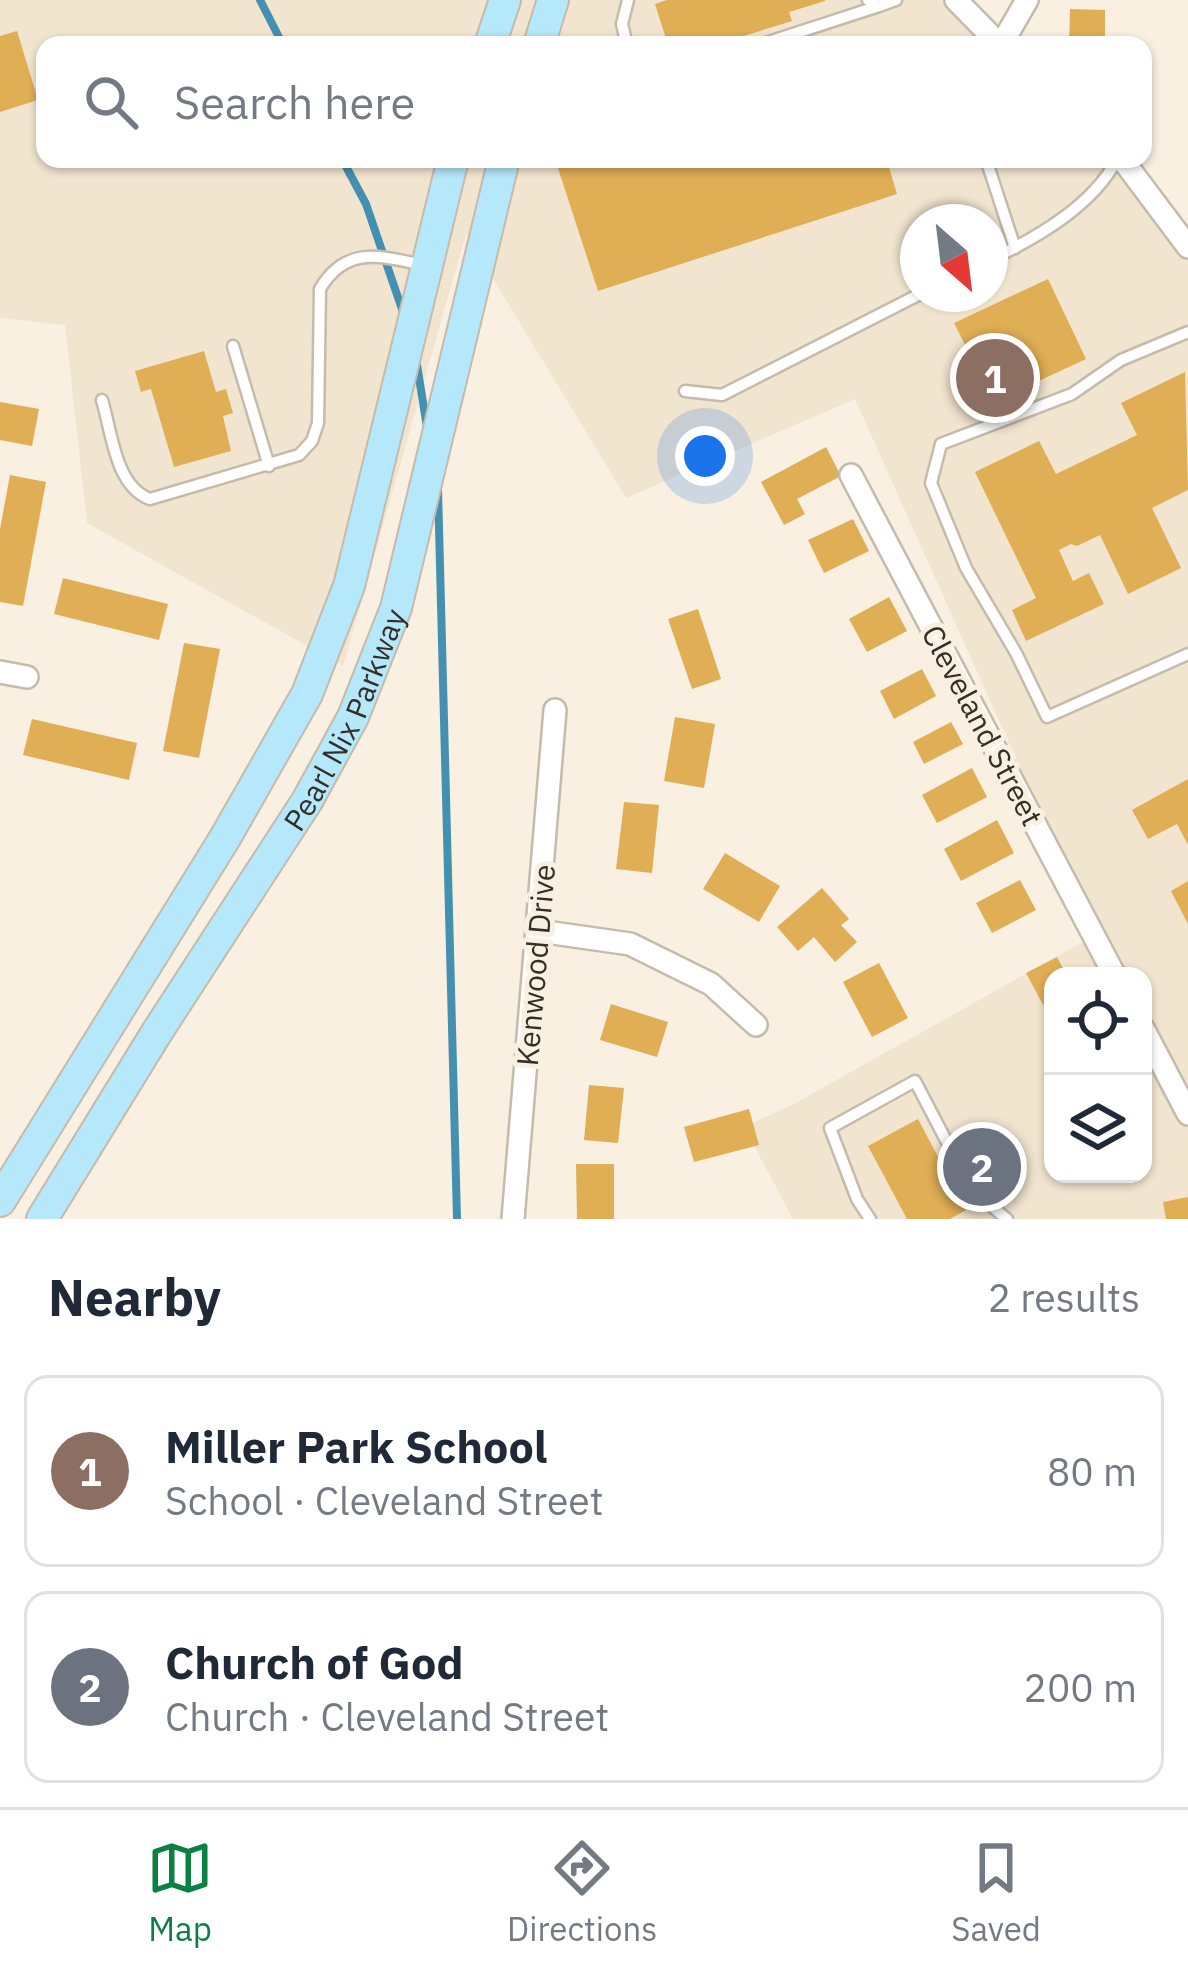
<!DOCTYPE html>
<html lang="en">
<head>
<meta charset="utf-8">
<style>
  body { margin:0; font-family:"IBM Plex Sans",sans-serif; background:#f6f6f7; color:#1f2937 }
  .controls { position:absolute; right:36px; bottom:36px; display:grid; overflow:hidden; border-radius:24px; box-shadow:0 3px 9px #0004 }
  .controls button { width:108px; height:108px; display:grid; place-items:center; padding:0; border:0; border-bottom:3px solid #e0e1e3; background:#fff; color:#1f2937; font:60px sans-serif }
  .compass { position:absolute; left:900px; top:204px; width:108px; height:108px; border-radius:50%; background:#fff; box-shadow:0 3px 9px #0004; rotate:152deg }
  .you { position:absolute; left:705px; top:456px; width:42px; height:42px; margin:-30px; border:9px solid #fff; border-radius:50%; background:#1a73e8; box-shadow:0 0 0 18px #1a73e833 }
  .badge { display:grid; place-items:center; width:78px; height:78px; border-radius:50%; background:#0b8043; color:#fff; font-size:39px; font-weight:700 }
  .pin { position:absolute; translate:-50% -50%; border:6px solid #fff; box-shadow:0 3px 12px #0006 }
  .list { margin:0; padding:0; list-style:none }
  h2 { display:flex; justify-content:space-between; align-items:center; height:156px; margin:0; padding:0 48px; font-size:51px }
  h2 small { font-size:39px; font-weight:400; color:#747a83 }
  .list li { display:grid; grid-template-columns:78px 1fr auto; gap:36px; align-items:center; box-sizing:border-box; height:192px; margin:0 24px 24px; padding:0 24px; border:3px solid #e0e1e3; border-radius:24px }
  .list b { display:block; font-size:45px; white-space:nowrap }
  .list p { margin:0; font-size:39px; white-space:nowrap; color:#747a83 }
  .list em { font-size:39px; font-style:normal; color:#747a83 }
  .icon { flex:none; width:66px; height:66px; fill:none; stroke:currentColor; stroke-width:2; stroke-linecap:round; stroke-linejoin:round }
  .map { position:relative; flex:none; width:1188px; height:1219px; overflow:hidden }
  .search { position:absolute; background:#fff; box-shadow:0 3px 9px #0004; left:36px; right:36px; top:36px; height:132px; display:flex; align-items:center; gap:30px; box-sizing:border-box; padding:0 42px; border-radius:24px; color:#747a83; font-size:45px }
  .sheet { height:588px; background:#fff }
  nav { display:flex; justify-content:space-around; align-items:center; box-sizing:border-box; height:168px; border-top:3px solid #e0e1e3; background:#fff; font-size:33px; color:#747a83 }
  nav a { display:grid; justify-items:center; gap:6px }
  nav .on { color:#0b8043 }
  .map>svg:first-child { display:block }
</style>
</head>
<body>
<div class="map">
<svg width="1188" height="1219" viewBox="0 0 1188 1219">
  <rect width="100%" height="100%" fill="#faf0e1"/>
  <!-- built -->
  <path fill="#f2e5cf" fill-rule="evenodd" d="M0,0h970l43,45h-968v114h1077l66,74v986h-395l-49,-92 48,-22 303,-170 -240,-536 -229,99 -160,-264 -123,432 -256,-143 -22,-198 -65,-7zM918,222h72v72h-72zM1053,976h90v198h-90z"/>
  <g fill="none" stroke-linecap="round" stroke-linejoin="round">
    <!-- stream -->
    <g stroke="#4490b0" stroke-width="8">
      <polyline points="260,0 283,45"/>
      <polyline points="342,159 366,204 404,315"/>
      <polyline points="416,359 427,427"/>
      <polyline points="438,489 457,1219"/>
    </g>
  </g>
  <!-- building -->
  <g fill="#dfae55">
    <polygon points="667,0 825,0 825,1 789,12 792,21 715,45 668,45 655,4"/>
    <polygon points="1070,9 1105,10 1105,45 1069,45"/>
    <polygon points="17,31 38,100 0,112 0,36"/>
    <polygon points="555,159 899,159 900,160 888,164 897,194 598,291"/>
    <polygon points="1048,279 1086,359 991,403 974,364 964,368 958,356 968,351 954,323"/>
    <polygon points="204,351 216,392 226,389 233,413 223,416 231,451 174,467 151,389 141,392 135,371"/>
    <polygon points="1185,372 1188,490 1152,508 1181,568 1128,594 1100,535 1077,546 1071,544 1059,550 1073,581 1089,573 1104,604 1026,641 1012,610 1036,598 975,472 1039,441 1056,474 1137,435 1121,403"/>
    <polygon points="0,402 39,409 32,446 0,440"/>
    <polygon points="826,447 841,476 797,499 805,514 784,525 761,482"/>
    <polygon points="10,475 46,482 23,606 0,602 0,529"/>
    <polygon points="853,519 869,551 824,573 808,540"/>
    <polygon points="63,578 168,604 159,640 54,614"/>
    <polygon points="889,597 907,631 867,652 849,619"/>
    <polygon points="698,609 721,679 692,689 668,619"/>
    <polygon points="184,643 220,649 199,758 163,751"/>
    <polygon points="922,669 936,696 894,719 880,691"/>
    <polygon points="675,717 715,724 704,788 664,781"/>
    <polygon points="32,719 137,743 129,780 23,755"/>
    <polygon points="951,722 963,744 924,764 913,742"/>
    <polygon points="972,768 987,797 937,823 922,795"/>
    <polygon points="1188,779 1188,845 1177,824 1148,839 1132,810"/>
    <polygon points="624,802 659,805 652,873 616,869"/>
    <polygon points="997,820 1014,853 961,881 944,849"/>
    <polygon points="725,853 780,886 759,922 703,889"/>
    <polygon points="1020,880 1036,910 992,933 976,903"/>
    <polygon points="1188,881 1188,924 1171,891"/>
    <polygon points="822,888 849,919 841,925 857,942 835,962 814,937 798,951 777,927"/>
    <polygon points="1057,957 1067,976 1053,976 1053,1000 1043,1005 1026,973"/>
    <polygon points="879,963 908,1018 872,1037 843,982"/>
    <polygon points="611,1004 668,1022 657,1057 600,1040"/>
    <polygon points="589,1085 624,1088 618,1143 584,1140"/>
    <polygon points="749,1109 759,1145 694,1162 684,1127"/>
    <polygon points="918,1119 966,1210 950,1219 907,1219 868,1146"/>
    <polygon points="576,1164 614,1164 614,1219 577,1219"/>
    <polygon points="1188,1197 1188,1219 1166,1219 1163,1202"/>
  </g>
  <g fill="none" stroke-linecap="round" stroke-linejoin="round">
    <!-- lane casing -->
    <g stroke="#c4bbac" stroke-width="15">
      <g id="lane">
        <polyline points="868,0 879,6 896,0"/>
        <polyline points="627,45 622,24 628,0"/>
        <polyline points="759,45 879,6"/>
        <polyline points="986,159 1015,248"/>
        <path d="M990,260c46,-22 103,-54 127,-101"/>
        <polyline points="1188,332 1121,360 1072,394 941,444 931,483 966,568 1016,653 1047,717 1188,654"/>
        <polyline points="233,346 269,466"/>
        <polyline points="685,391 722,395 920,294"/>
        <path d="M102,400c10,33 13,86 48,99l149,-44 13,-14 6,-18 2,-134c26,-44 60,-33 103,-24"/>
        <polyline points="870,1219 857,1199 830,1128 915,1081 972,1190 1007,1219"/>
      </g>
    </g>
    <!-- street casing -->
    <g stroke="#c4bbac" stroke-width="26">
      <g id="street">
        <polyline points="956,0 1000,45"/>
        <polyline points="1001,45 1027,0"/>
        <polyline points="1122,159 1188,247"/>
        <polyline points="851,475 1115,976"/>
        <polyline points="0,672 27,677"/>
        <polyline points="539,931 630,944 711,984 756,1025"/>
        <polyline points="1143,1028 1188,1114"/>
        <polyline points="513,1219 555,710"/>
      </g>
    </g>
    <!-- secondary casing -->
    <g stroke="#c4bbac" stroke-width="34">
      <g id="secondary">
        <polyline points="490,45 505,0"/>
        <polyline points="539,45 553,0"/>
        <polyline points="0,1201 225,838 307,694 349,586 453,159"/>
        <path id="s1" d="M42,1219l115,-187 150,-231 46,-84 43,-109 108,-449"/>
      </g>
    </g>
    <!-- lane -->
    <use href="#lane" stroke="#fff" stroke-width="10"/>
    <!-- street -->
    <use href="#street" stroke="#fff" stroke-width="21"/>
    <!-- secondary -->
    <use href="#secondary" stroke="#b5e8fa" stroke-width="30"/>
  </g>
  <g text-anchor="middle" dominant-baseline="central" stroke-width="10" stroke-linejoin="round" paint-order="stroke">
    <!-- street labels -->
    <g font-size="30" fill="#322e28" stroke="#faf0e1">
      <text stroke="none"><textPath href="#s1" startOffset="585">Pearl Nix Parkway</textPath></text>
      <text transform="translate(983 725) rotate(62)">Cleveland Street</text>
      <text transform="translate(535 965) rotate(-85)">Kenwood Drive</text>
    </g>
  </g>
</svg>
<div class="controls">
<button><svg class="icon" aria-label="locate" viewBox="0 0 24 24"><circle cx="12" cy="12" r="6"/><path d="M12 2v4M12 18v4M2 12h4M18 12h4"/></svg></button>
<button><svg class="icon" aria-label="layers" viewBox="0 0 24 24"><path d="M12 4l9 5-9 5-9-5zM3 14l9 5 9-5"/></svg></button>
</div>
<svg class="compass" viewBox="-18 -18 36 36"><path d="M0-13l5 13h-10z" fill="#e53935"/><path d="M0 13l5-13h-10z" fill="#747a83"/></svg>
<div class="you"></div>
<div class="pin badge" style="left:995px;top:378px;background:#8d6e63">1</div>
<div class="pin badge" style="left:982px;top:1167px;background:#6b7280">2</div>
<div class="search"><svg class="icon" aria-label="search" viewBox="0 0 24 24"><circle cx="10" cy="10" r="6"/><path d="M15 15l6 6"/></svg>Search here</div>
</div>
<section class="sheet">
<h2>Nearby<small>2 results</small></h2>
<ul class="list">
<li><span class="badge" style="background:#8d6e63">1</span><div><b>Miller Park School</b><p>School · Cleveland Street</p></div><em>80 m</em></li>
<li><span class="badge" style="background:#6b7280">2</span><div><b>Church of God</b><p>Church · Cleveland Street</p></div><em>200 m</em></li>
</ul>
</section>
<nav>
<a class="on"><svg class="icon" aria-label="map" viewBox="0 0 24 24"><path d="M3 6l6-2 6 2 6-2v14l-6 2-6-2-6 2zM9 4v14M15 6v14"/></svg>Map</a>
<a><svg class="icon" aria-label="directions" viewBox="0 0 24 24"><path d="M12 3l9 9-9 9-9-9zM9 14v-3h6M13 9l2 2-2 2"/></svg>Directions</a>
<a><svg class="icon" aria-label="saved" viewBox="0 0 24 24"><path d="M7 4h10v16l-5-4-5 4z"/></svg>Saved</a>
</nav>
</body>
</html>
